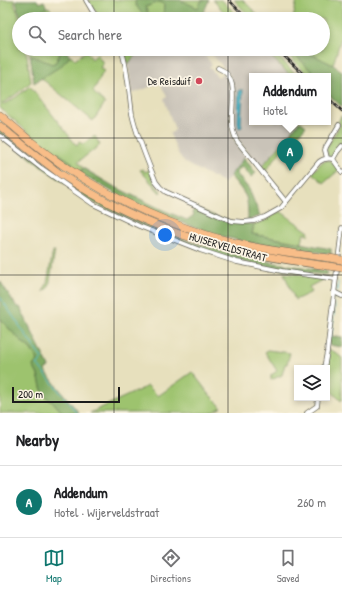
<!DOCTYPE html>
<html lang="en">
<head>
<meta charset="utf-8">
<style>
  body { margin:0; font-family:"Patrick Hand",sans-serif; background:#f6f6f6; color:#202124 }
  .controls { position:absolute; right:12px; bottom:12px; display:grid; overflow:hidden; border-radius:0px; box-shadow:0 2px 6px #0003 }
  .controls button { width:36px; height:36px; display:grid; place-items:center; padding:0; border:0; border-bottom:1px solid #e0e0e0; background:#fff; color:#202124; font:20px sans-serif }
  .scale { position:absolute; left:12px; bottom:10px; width:108px; box-sizing:border-box; padding-left:4px; border:2px solid #1c1c1c; border-top:0; font-size:11px; line-height:14px; white-space:nowrap; color:#1c1c1c; -webkit-text-stroke:3px #fcf5e5; paint-order:stroke }
  .you { position:absolute; left:165px; top:235px; width:14px; height:14px; margin:-10px; border:3px solid #fff; border-radius:50%; background:#1a73e8; box-shadow:0 0 0 6px #1a73e833 }
  .badge { display:grid; place-items:center; width:26px; height:26px; border-radius:50%; background:#0f766e; color:#fff; font-size:13px; font-weight:700 }
  .pin { position:absolute; translate:-50% -33px; filter:drop-shadow(0 1px 2px #0008) }
  .pin::after { content:''; position:absolute; top:21px; width:14px; height:12px; background:inherit; clip-path:polygon(0 0,100% 0,50% 100%) }
  .popup { position:absolute; left:249px; top:73px; width:82px; height:52px; box-sizing:border-box; display:grid; place-content:center; border-radius:0px; background:#fff; filter:drop-shadow(0 1px 3px #0005); font-size:13px; white-space:nowrap; color:#757577 }
  .popup b { font-size:15px; color:#202124 }
  .popup::after { content:''; position:absolute; left:50%; top:100%; margin-left:-8px; border:8px solid transparent; border-top-color:#fff }
  .list { margin:0; padding:0; list-style:none }
  h2 { display:flex; justify-content:space-between; align-items:center; height:52px; margin:0; padding:0 16px; font-size:17px }
  h2 small { font-size:13px; font-weight:400; color:#757577 }
  .list li { display:grid; grid-template-columns:26px 1fr auto; gap:12px; align-items:center; box-sizing:border-box; height:72px; padding:0 16px; border-top:1px solid #e0e0e0 }
  .list b { display:block; font-size:15px; white-space:nowrap }
  .list p { margin:0; font-size:13px; white-space:nowrap; color:#757577 }
  .list em { font-size:13px; font-style:normal; color:#757577 }
  .icon { flex:none; width:22px; height:22px; fill:none; stroke:currentColor; stroke-width:2; stroke-linecap:round; stroke-linejoin:round }
  .map { position:relative; flex:none; width:342px; height:413px; overflow:hidden }
  .search { position:absolute; background:#fff; box-shadow:0 2px 6px #0003; left:12px; right:12px; top:12px; height:44px; display:flex; align-items:center; gap:10px; box-sizing:border-box; padding:0 14px; border-radius:22px; color:#757577; font-size:15px }
  .sheet { height:124px; background:#fff }
  nav { display:flex; justify-content:space-around; align-items:center; box-sizing:border-box; height:56px; border-top:1px solid #e0e0e0; background:#fff; font-size:11px; color:#757577 }
  nav a { display:grid; justify-items:center; gap:2px }
  nav .on { color:#0f766e }
  .map>svg:first-child { display:block }
</style>
</head>
<body>
<div class="map">
<svg width="342" height="413" viewBox="0 0 342 413">
  <rect width="100%" height="100%" fill="#fcf5e5"/>
  <filter id="ink" filterUnits="userSpaceOnUse"><feTurbulence type="fractalNoise" baseFrequency=".025" numOctaves="2"/><feDisplacementMap in="SourceGraphic" scale="8" xChannelSelector="R" yChannelSelector="G"/><feConvolveMatrix kernelMatrix="1 2 1 2 8 2 1 2 1" color-interpolation-filters="sRGB"/></filter>
  <filter id="wash" filterUnits="userSpaceOnUse"><feTurbulence type="fractalNoise" baseFrequency=".012" numOctaves="4" result="noise"/><feDisplacementMap in="SourceGraphic" scale="16" xChannelSelector="R" yChannelSelector="G"/><feGaussianBlur stdDeviation="0.9" result="paint"/><feColorMatrix in="noise" values="0 0 0 0 0 0 0 0 0 0 0 0 0 0 0 0 0 1.4 0 .05"/><feComposite in="paint" operator="in"/></filter>
  <g filter="url(#wash)">
    <rect width="100%" height="100%" fill="#e7e0bd"/>
    <!-- industrial -->
    <g fill="#c9c3b8">
      <polygon points="140,49 199,49 212,64 209,67 218,77 223,73 228,81 231,87 232,95 230,121 232,136 240,150 246,156 225,183 185,163 178,153 170,134 175,130 164,99 167,97 160,83 132,94 128,64"/>
      <polygon points="217,49 263,49 291,76 252,76 252,122 299,122 263,165 262,170 240,142 237,137 234,129 234,121 235,95 234,87 228,73 212,54"/>
    </g>
    <!-- green -->
    <g fill="#9dc36e" stroke="#5c7045">
      <polygon points="0,0 14,0 15,6 20,19 19,19 19,49 26,49 31,82 15,95 2,104 3,105 16,97 30,86 77,146 79,142 83,144 95,136 100,145 78,162 83,168 80,173 71,167 57,152 55,155 47,149 0,108"/>
      <polygon points="88,0 136,0 135,4 146,19 102,19 95,11"/>
      <polygon points="180,0 202,0 199,9"/>
      <polygon points="213,0 222,0 240,19 230,19"/>
      <polygon points="234,0 243,0 262,19 252,19"/>
      <polygon points="297,0 342,0 342,35 333,65 301,49 323,49 323,19 293,19"/>
      <polygon points="160,2 164,4 163,19 151,19 145,7"/>
      <polygon points="49,7 54,15 59,12 64,19 33,19 36,18 34,14"/>
      <polygon points="29,49 64,49 60,53 56,62 52,64 30,55"/>
      <polygon points="123,49 140,49 128,64"/>
      <polygon points="263,49 270,49 298,76 291,76"/>
      <polygon points="282,49 290,49 315,75 314,76 309,76"/>
      <polygon points="86,51 92,59 97,54 103,63 100,68 104,70 93,92 105,103 93,121 41,78 61,66 71,55 75,60"/>
      <polygon points="341,116 342,117 342,143 336,149 333,157 328,157 326,149 340,125 338,122"/>
      <polygon points="281,145 283,148 264,173 262,168 263,165"/>
      <polygon points="329,160 334,164 339,170 324,183 312,173 323,161"/>
      <polygon points="143,169 145,172 149,170 156,186 161,191 160,193 140,170"/>
      <polygon points="280,211 309,232 308,235 304,233 302,243 252,234 254,224 264,221"/>
      <polygon points="53,251 55,251 49,287 47,288 46,290 43,292 47,283"/>
      <polygon points="284,273 323,277 324,279 309,287 312,292 295,300"/>
      <polygon points="0,319 22,342 30,348 38,360 33,366 38,375 42,390 47,398 54,403 63,413 0,413"/>
      <polygon points="329,349 336,353 342,358 342,400 341,401 331,391 332,390 327,387 327,368 326,368"/>
      <polygon points="268,350 290,353 287,364 285,364 282,375 271,380 271,375 277,371 265,352"/>
      <polygon points="192,372 210,395 222,407 211,413 90,413 148,386 158,396"/>
    </g>
    <!-- forest -->
    <g fill="#7ea961" stroke="#4d623e">
      <polygon points="16,0 37,0 39,3 44,1 47,8 34,14 36,18 33,19 22,19 18,10"/>
      <polygon points="136,0 180,0 198,8 202,0 209,0 201,19 184,19 174,14 167,19 163,19 164,4 160,2 145,7 151,19 146,19 135,4"/>
      <polygon points="64,49 70,56 61,66 34,83 30,55 52,64 56,62 60,53"/>
      <polygon points="290,49 301,49 333,65 342,71 342,107 328,94 328,76 314,76 315,75"/>
      <polygon points="299,122 301,122 306,126 285,151 281,145"/>
      <path d="M0,130c35,30 72,57 112,79 40,20 84,36 128,47 28,7 59,10 87,15v4l-44,-5 -46,-9 -37,-12 -61,-24 -46,-23 -51,-35 -42,-33z"/>
      <polygon points="57,152 73,163 71,167 55,155"/>
      <path d="M244,158l12,15 -5,4 -9,-11 -6,7 13,16 11,27 -12,4c0,-7 0,-16 -2,-23 -4,-8 -10,-14 -16,-21z"/>
      <path d="M83,168l30,18 52,25 22,9 7,-5 -2,-3 5,-4c21,9 33,16 57,16l-2,10 79,15v5l-24,-4 -57,-7 -29,-7 -32,-11 -33,-12 -36,-17 -40,-23z"/>
      <polygon points="0,281 17,307 20,307 49,367 45,370 56,385 79,413 63,413 54,403 47,398 42,390 38,375 33,366 38,360 30,348 22,342 0,319"/>
      <polygon points="330,336 342,337 342,347 329,345"/>
    </g>
    <!-- water -->
    <polygon fill="#51bbcd" stroke="#366c74" points="239,90 243,90 241,123 242,127 239,128 238,123"/>
    <g fill="none" stroke-linecap="round" stroke-linejoin="round">
      <!-- stream -->
      <g stroke="#51bbcd" stroke-width="1">
        <polyline points="337,291 338,282"/>
        <polyline points="0,297 40,356 43,358 43,359 40,360 40,363 37,364 77,413"/>
        <polyline points="331,339 336,296"/>
        <polyline points="326,368 328,359"/>
      </g>
    </g>
  </g>
  <g filter="url(#ink)">
    <g fill="none" stroke-linecap="round" stroke-linejoin="round">
      <!-- street casing -->
      <g stroke="#636154" stroke-width="5.5">
        <g id="street">
          <polyline points="86,0 93,12 99,19"/>
          <path d="M121,49c7,19 8,44 11,65 5,23 15,46 24,68l4,5 6,5 56,25 10,4 12,1 10,-1 11,-4 16,-9 38,-46c5,-4 9,-4 14,-3"/>
          <path d="M218,68c22,8 13,36 14,54 0,7 2,13 5,19l49,61"/>
          <polyline points="0,136 41,168 83,197 93,204 139,226 200,250 237,262 282,271 336,279"/>
          <polyline points="342,146 337,152 333,159 342,172"/>
          <polyline points="327,158 325,150 326,147 339,125"/>
          <polyline points="334,292 342,296"/>
          <polyline points="324,368 327,352 342,228"/>
          <polyline points="307,413 317,406 318,398"/>
        </g>
      </g>
      <!-- highway casing -->
      <g stroke="#636154" stroke-width="8">
        <g id="highway">
          <path d="M0,115c21,18 41,36 64,51 52,35 111,62 172,77 31,7 62,11 93,15"/>
          <path d="M0,126c19,16 39,32 59,47 40,27 92,53 139,67 43,13 85,20 130,26"/>
        </g>
      </g>
      <!-- street -->
      <use href="#street" stroke="#fff" stroke-width="4"/>
      <!-- highway -->
      <use href="#highway" stroke="#f8bd88" stroke-width="7"/>
      <!-- rail casing -->
      <g stroke="#1c1c1c" stroke-width="2.5">
        <g id="rail">
          <polyline points="229,0 247,19"/>
          <polyline points="277,49 305,76"/>
          <polyline points="328,98 342,111"/>
        </g>
      </g>
      <!-- rail -->
      <use href="#rail" stroke="#fcf5e5" stroke-width="1" stroke-dasharray="3" stroke-linecap="butt"/>
      <!-- highway-bridge casing -->
      <g stroke="#636154" stroke-width="8" stroke-linecap="butt">
        <g id="highway-bridge">
          <polyline points="329,258 342,260"/>
          <polyline points="328,266 342,268"/>
        </g>
      </g>
      <!-- highway-bridge -->
      <use href="#highway-bridge" stroke="#f8bd88" stroke-width="7"/>
    </g>
  </g>
  <!-- grid -->
  <path fill="none" stroke="#1c1c1c" stroke-width="1" stroke-opacity="0.55" d="M114,0v19M228,0v19M114,49v364M228,49v364M0,138h342M0,275h342"/>
  <!-- markers -->
  <circle fill="#d1495b" stroke="#fcf5e5" stroke-width="1.5" cx="199" cy="81" r="4"/>
  <g text-anchor="middle" dominant-baseline="central" stroke-width="3.5" stroke-linejoin="round" paint-order="stroke">
    <!-- poi labels -->
    <g font-size="11" fill="#1c1c1c" stroke="#fcf5e5" text-anchor="end">
      <text x="191" y="81">De Reisduif</text>
    </g>
    <!-- street labels -->
    <g font-size="11" fill="#1c1c1c" stroke="#fcf5e5">
      <text transform="translate(228 247) rotate(16)">HUISERVELDSTRAAT</text>
    </g>
  </g>
</svg>
<div class="controls">
<button><svg class="icon" aria-label="layers" viewBox="0 0 24 24"><path d="M12 4l9 5-9 5-9-5zM3 14l9 5 9-5"/></svg></button>
</div>
<div class="scale">200 m</div>
<div class="you"></div>
<div class="pin badge" style="left:290px;top:171px">A</div>
<div class="popup"><b>Addendum</b>Hotel</div>
<div class="search"><svg class="icon" aria-label="search" viewBox="0 0 24 24"><circle cx="10" cy="10" r="6"/><path d="M15 15l6 6"/></svg>Search here</div>
</div>
<section class="sheet">
<h2>Nearby<small></small></h2>
<ul class="list">
<li><span class="badge">A</span><div><b>Addendum</b><p>Hotel · Wijerveldstraat</p></div><em>260 m</em></li>
</ul>
</section>
<nav>
<a class="on"><svg class="icon" aria-label="map" viewBox="0 0 24 24"><path d="M3 6l6-2 6 2 6-2v14l-6 2-6-2-6 2zM9 4v14M15 6v14"/></svg>Map</a>
<a><svg class="icon" aria-label="directions" viewBox="0 0 24 24"><path d="M12 3l9 9-9 9-9-9zM9 14v-3h6M13 9l2 2-2 2"/></svg>Directions</a>
<a><svg class="icon" aria-label="saved" viewBox="0 0 24 24"><path d="M7 4h10v16l-5-4-5 4z"/></svg>Saved</a>
</nav>
</body>
</html>
